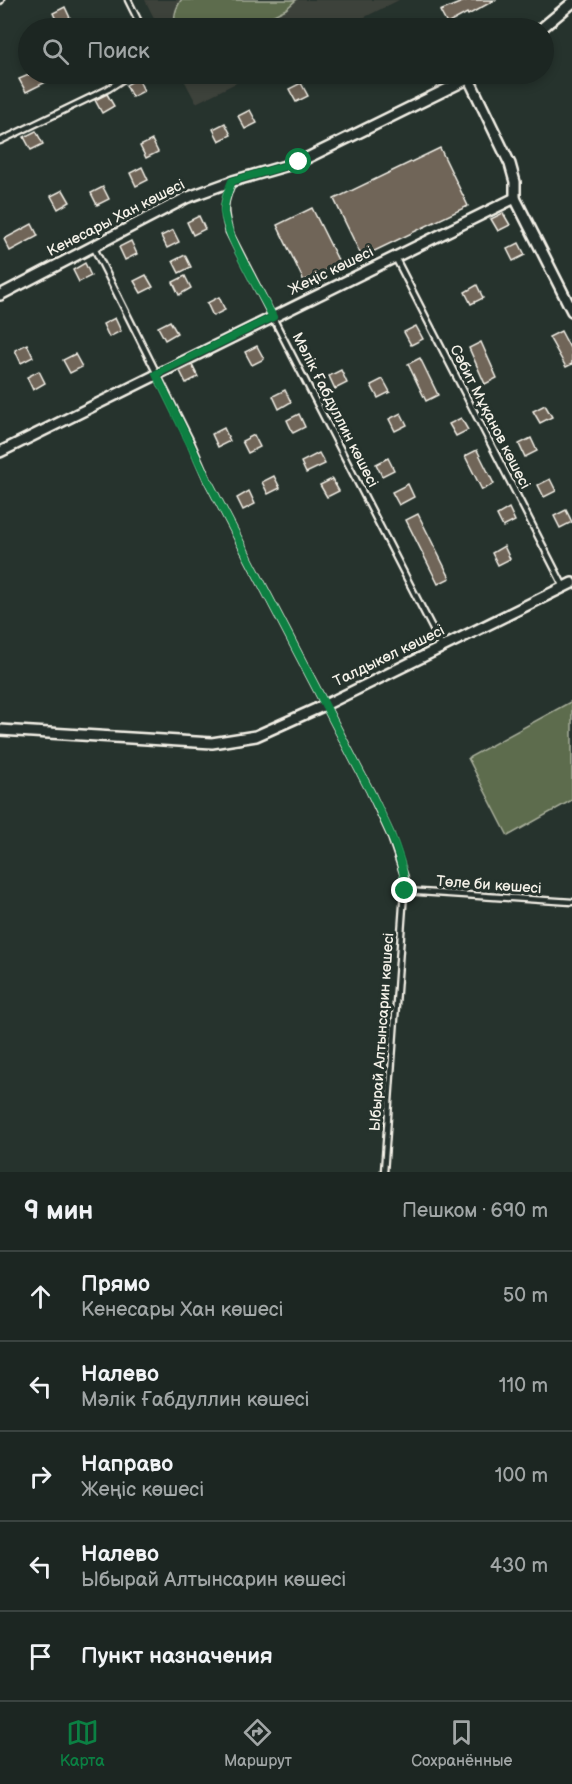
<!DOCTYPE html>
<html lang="ru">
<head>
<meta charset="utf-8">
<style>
  body { margin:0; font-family:"Balsamiq Sans",sans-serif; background:#252e2a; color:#f1f3f6 }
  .stop { position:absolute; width:18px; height:18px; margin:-14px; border:4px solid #0b8043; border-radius:50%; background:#fff }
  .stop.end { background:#0b8043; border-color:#fff; box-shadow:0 2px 6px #0008 }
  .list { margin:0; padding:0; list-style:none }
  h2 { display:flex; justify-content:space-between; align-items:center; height:78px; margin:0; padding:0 24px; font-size:26px }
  h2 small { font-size:20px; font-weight:400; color:#a0a5a5 }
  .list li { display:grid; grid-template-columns:39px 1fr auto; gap:18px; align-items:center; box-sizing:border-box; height:90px; padding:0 24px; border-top:2px solid #3a4340 }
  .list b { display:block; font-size:22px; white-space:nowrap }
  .list p { margin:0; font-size:20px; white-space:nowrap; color:#a0a5a5 }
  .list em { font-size:20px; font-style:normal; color:#a0a5a5 }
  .icon { flex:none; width:33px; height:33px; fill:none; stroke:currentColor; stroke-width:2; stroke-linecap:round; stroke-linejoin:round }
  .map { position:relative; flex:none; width:572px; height:1172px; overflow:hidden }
  .search { position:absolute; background:#1c2622; box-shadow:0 3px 9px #0003; left:18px; right:18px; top:18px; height:66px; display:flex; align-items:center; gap:15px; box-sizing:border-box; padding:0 21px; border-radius:33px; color:#a0a5a5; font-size:22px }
  .sheet { height:528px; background:#1c2622 }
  nav { display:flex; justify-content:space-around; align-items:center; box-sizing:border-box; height:84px; border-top:2px solid #3a4340; background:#1c2622; font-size:16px; color:#a0a5a5 }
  nav a { display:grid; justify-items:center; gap:3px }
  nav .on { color:#0b8043 }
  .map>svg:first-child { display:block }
</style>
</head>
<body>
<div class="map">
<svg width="572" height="1172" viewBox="0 0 572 1172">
  <rect width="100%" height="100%" fill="#26332d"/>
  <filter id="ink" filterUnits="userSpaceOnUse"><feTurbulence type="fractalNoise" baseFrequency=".0167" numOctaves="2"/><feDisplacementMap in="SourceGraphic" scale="12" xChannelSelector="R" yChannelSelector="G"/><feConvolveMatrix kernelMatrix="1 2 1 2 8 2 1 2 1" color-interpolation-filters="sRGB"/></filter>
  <g filter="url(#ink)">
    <!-- built -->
    <g fill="#3c423a">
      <polygon points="145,0 399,0 343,28 159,28"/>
      <polygon points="181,74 254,74 196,103"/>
    </g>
    <!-- green -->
    <g fill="#5d6c4e" stroke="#a8ae9b" stroke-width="1.5">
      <path d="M181,0h115l-10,9 -38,19h-72c-3,-11 -1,-18 5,-28z"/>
      <polygon points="572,701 572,800 508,836 468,758"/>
    </g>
    <!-- building -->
    <g fill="#6f6559" stroke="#f4f1e8" stroke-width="1.5">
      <polygon points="467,0 495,0 468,15 467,13 447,24 440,11"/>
      <polygon points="65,7 71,20 59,26 53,13"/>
      <polygon points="31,74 62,74 26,92 19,79"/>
      <polygon points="138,78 144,91 132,97 126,85"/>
      <polygon points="301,83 308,96 296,102 289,89"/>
      <polygon points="107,94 114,106 102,113 95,100"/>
      <polygon points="250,110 257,123 245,129 238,116"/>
      <polygon points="225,123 231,135 219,141 213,129"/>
      <polygon points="36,131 43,144 31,150 24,137"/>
      <polygon points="152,140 158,152 146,158 140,146"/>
      <polygon points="440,148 468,206 362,257 334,199"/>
      <polygon points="142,167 148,180 136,186 130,173"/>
      <polygon points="103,187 109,199 97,205 91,193"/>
      <polygon points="63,190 70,202 58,209 51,196"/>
      <polygon points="312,208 340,264 304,281 277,225"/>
      <polygon points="503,213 510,225 498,231 491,219"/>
      <polygon points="199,216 205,229 193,235 187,222"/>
      <polygon points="32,224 38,236 10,251 4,239"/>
      <polygon points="173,230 179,242 167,248 161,236"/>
      <polygon points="131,241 137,254 125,260 119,247"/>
      <polygon points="519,243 525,255 513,261 507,249"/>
      <polygon points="185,255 191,267 179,273 173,261"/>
      <polygon points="85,263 91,276 79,282 73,270"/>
      <polygon points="146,275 153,287 141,293 134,281"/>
      <polygon points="185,276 191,288 179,295 173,282"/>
      <polygon points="477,285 483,298 471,304 465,292"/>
      <polygon points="219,297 225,310 213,316 207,303"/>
      <polygon points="115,318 121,331 109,337 103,324"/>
      <polygon points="170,321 177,333 165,340 158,327"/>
      <polygon points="416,326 423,339 411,345 404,332"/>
      <polygon points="561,331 572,352 572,364 566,367 549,337"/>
      <polygon points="481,342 497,378 485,384 469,348"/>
      <polygon points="27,344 33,357 21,363 15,350"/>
      <polygon points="257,346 264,359 252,365 245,352"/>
      <polygon points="75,354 82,367 70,373 63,360"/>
      <polygon points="420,358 438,395 426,401 408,364"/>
      <polygon points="192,365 198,377 186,383 180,371"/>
      <polygon points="341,370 347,383 335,389 329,376"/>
      <polygon points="39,371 45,383 33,390 27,377"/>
      <polygon points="383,379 390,392 378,398 371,385"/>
      <polygon points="285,390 291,402 279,409 273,396"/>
      <polygon points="545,405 552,417 540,423 533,411"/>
      <polygon points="401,413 407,425 395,431 389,419"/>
      <polygon points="299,414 305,427 293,433 287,420"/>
      <polygon points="461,418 468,430 456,436 449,424"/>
      <polygon points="224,428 230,441 218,447 212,434"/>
      <polygon points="254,435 260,447 248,453 242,441"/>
      <polygon points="531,438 537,451 525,457 519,444"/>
      <polygon points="477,450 494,484 482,490 465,456"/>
      <polygon points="319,453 325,464 306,473 301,462"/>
      <polygon points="388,458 394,470 382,476 376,464"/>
      <polygon points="274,476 280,488 268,494 262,482"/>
      <polygon points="332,479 339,491 327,497 320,485"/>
      <polygon points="550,479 556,491 544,497 538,485"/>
      <polygon points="408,484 414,497 399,505 392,492"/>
      <polygon points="249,491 255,504 243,510 237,498"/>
      <polygon points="509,508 515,521 503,527 497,515"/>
      <polygon points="566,510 572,522 560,528 554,516"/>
      <polygon points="418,514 450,578 438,584 406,520"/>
      <polygon points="504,546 510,559 498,565 492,553"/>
    </g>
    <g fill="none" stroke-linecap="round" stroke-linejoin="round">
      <!-- lane casing -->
      <g stroke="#f4f1e8" stroke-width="9">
        <g id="lane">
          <polyline points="128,0 142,28"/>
          <polyline points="0,1 1,0"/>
          <polyline points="0,141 108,89 131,74"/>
          <path d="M233,181c-10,22 -10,28 -4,51l213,415"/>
          <polyline points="93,246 191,442 207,479 370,791 390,834 405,878 384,1172"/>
          <polyline points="395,257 564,587"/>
          <polyline points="405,891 572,902"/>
        </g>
      </g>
      <!-- street casing -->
      <g stroke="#f4f1e8" stroke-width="14">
        <g id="street">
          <polyline points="542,28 572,3"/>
          <polyline points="469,79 510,164 515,182 515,198 572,311"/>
          <polyline points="0,295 186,198 233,181 299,162 478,74"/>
          <polyline points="0,452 515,198"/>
          <polyline points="0,730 212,743 256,736 325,705 572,583"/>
        </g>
      </g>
      <!-- lane -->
      <use href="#lane" stroke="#26332d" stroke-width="4.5"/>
      <!-- street -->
      <use href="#street" stroke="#26332d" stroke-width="9"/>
    </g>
  </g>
  <g fill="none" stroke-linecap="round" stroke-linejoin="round" filter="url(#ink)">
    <!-- route -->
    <path stroke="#0b8043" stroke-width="8" d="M299,162l-67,19c-4,10 -9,22 -8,32 4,27 36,78 49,104l-117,57 51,105 163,312c15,31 35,66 35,100"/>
  </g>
  <g text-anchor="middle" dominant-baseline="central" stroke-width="6" stroke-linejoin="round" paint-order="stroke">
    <!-- street labels -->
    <g font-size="15" fill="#f4f1e8" stroke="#26332d">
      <text transform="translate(116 218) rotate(-27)">Кенесары Хан көшесі</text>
      <text transform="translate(331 271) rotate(-26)">Жеңіс көшесі</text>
      <text transform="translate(335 410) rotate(63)">Мәлік Ғабдуллин көшесі</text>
      <text transform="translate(490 417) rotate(63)">Сәбит Мұқанов көшесі</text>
      <text transform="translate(389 656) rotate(-26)">Талдыкөл көшесі</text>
      <text transform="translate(489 885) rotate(4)">Төле би көшесі</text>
      <text transform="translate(382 1032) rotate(-86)">Ыбырай Алтынсарин көшесі</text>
    </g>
  </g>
</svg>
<div class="stop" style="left:299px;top:162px"></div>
<div class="stop end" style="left:405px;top:891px"></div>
<div class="search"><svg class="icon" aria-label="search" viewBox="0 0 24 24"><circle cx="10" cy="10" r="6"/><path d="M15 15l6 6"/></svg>Поиск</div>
</div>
<section class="sheet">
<h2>9 мин<small>Пешком · 690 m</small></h2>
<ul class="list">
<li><svg class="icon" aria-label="ahead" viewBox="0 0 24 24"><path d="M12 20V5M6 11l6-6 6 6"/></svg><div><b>Прямо</b><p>Кенесары Хан көшесі</p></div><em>50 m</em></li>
<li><svg class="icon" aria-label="left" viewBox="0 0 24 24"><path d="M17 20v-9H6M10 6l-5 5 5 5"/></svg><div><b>Налево</b><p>Мәлік Ғабдуллин көшесі</p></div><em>110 m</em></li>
<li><svg class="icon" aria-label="right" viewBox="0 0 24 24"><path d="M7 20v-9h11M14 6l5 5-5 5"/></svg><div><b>Направо</b><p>Жеңіс көшесі</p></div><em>100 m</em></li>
<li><svg class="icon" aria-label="left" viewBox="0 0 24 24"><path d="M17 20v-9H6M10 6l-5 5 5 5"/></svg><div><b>Налево</b><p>Ыбырай Алтынсарин көшесі</p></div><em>430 m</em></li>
<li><svg class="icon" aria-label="arrive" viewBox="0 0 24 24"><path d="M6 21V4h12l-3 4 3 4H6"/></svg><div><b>Пункт назначения</b></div></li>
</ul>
</section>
<nav>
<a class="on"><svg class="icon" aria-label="map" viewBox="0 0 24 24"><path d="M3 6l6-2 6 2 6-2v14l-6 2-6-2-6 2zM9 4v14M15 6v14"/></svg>Карта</a>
<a><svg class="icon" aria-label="directions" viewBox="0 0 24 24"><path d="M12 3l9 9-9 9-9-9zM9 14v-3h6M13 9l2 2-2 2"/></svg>Маршрут</a>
<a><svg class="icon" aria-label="saved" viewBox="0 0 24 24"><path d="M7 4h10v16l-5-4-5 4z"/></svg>Сохранённые</a>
</nav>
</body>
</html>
